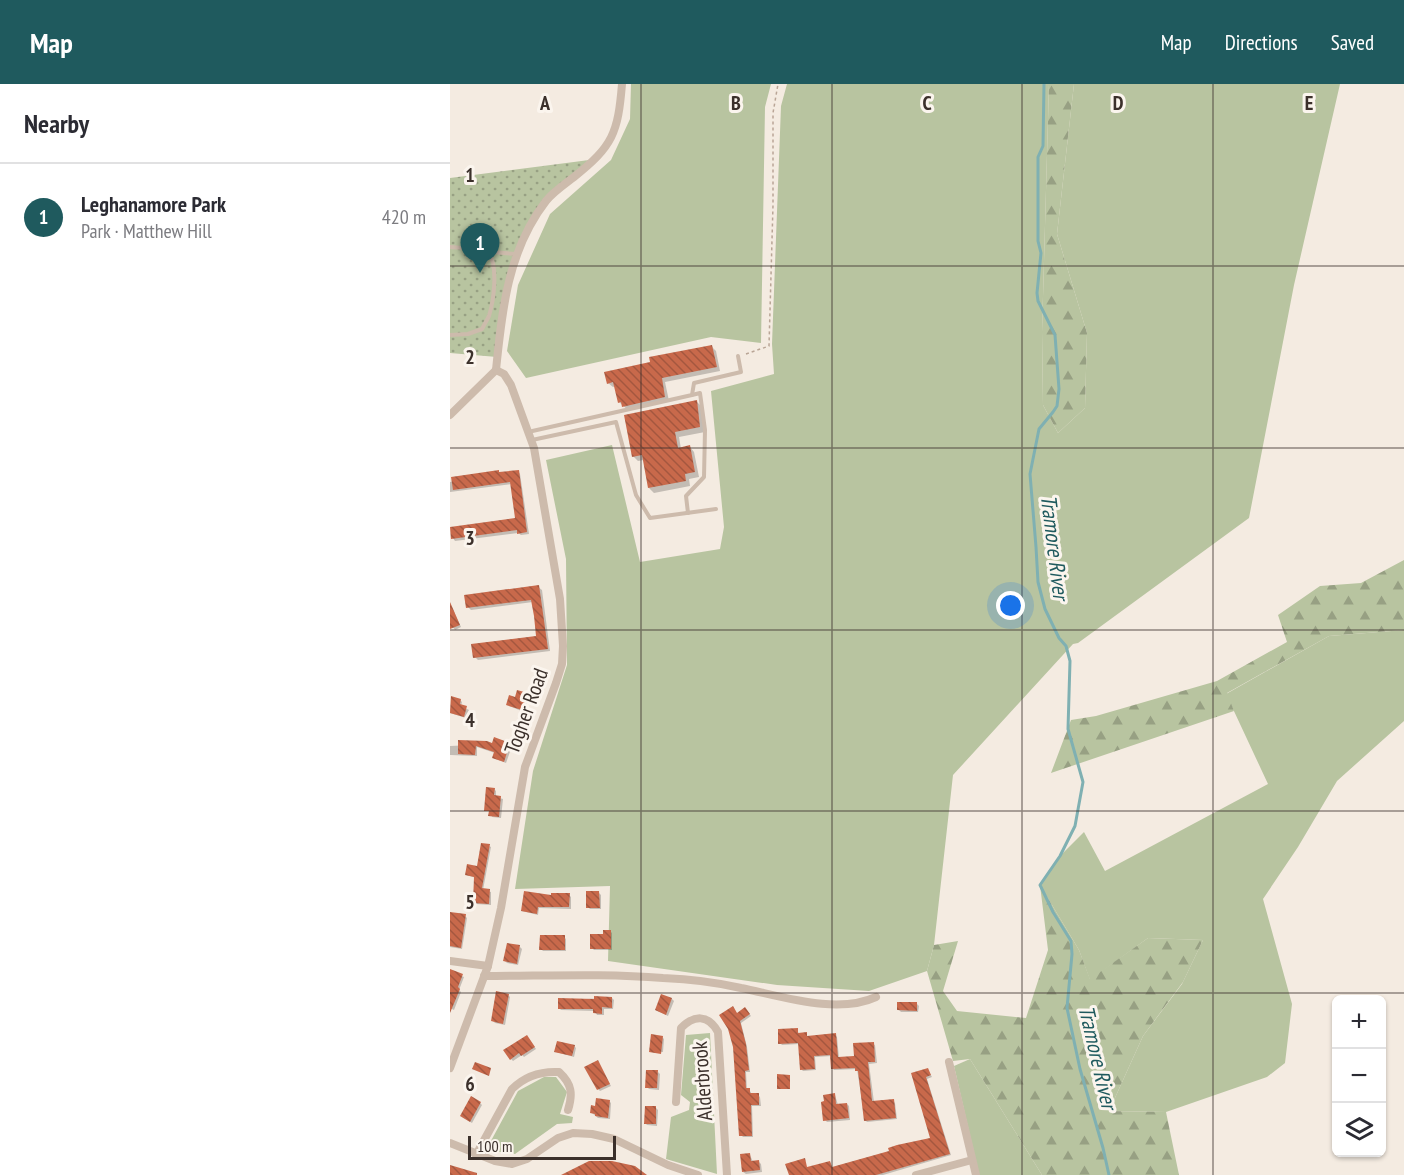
<!DOCTYPE html>
<html lang="en">
<head>
<meta charset="utf-8">
<style>
  body { margin:0; font-family:"PT Sans Narrow",sans-serif; background:#f7f7f7; color:#2b2b33 }
  .controls { position:absolute; right:18px; bottom:18px; display:grid; overflow:hidden; border-radius:9px; box-shadow:0 2px 4px #0004 }
  .controls button { width:54px; height:54px; display:grid; place-items:center; padding:0; border:0; border-bottom:2px solid #e1e1e2; background:#fff; color:#2b2b33; font:30px sans-serif }
  .scale { position:absolute; left:18px; bottom:15px; width:148px; box-sizing:border-box; padding-left:6px; border:3px solid #3b302b; border-top:0; font-size:16px; line-height:21px; white-space:nowrap; color:#3b302b; -webkit-text-stroke:4px #fbf5ee; paint-order:stroke }
  .you { position:absolute; left:561px; top:522px; width:21px; height:21px; margin:-15px; border:4px solid #fff; border-radius:50%; background:#1a73e8; box-shadow:0 0 0 9px #1a73e833 }
  .badge { display:grid; place-items:center; width:39px; height:39px; border-radius:50%; background:#1f5a5e; color:#fff; font-size:20px; font-weight:700 }
  .pin { position:absolute; translate:-50% -50px; filter:drop-shadow(0 2px 3px #0008) }
  .pin::after { content:''; position:absolute; top:32px; width:21px; height:18px; background:inherit; clip-path:polygon(0 0,100% 0,50% 100%) }
  .list { margin:0; padding:0; list-style:none }
  h2 { display:flex; justify-content:space-between; align-items:center; height:78px; margin:0; padding:0 24px; font-size:26px }
  h2 small { font-size:20px; font-weight:400; color:#7c7c81 }
  .list li { display:grid; grid-template-columns:39px 1fr auto; gap:18px; align-items:center; box-sizing:border-box; height:108px; padding:0 24px; border-top:2px solid #e1e1e2 }
  .list b { display:block; font-size:22px; white-space:nowrap }
  .list p { margin:0; font-size:20px; white-space:nowrap; color:#7c7c81 }
  .list em { font-size:20px; font-style:normal; color:#7c7c81 }
  .icon { flex:none; width:33px; height:33px; fill:none; stroke:currentColor; stroke-width:2; stroke-linecap:round; stroke-linejoin:round }
  .map { position:relative; flex:none; width:954px; height:1091px; overflow:hidden }
  header { display:flex; align-items:center; gap:36px; box-sizing:border-box; height:84px; padding:0 30px; background:#1f5a5e; color:#fff }
  header strong { font-size:28px }
  nav { display:flex; gap:33px; margin-inline-start:auto; font-size:21px }
  main { display:flex }
  aside { flex:1; background:#fff }
  .map>svg:first-child { display:block }
</style>
</head>
<body>
<header>
<strong>Map</strong>
<nav><a>Map</a><a>Directions</a><a>Saved</a></nav>
</header>
<main>
<aside>
<h2>Nearby<small></small></h2>
<ul class="list">
<li><span class="badge">1</span><div><b>Leghanamore Park</b><p>Park · Matthew Hill</p></div><em>420 m</em></li>
</ul>
</aside>
<div class="map">
<svg width="954" height="1091" viewBox="0 0 954 1091">
  <defs>
    <pattern id="forest-firs" width="22" height="20" patternUnits="userSpaceOnUse" patternTransform="scale(1.5)"><rect width="22" height="20" fill="#b8c4a0"/><path d="M5 1l3.5 6h-7zM16 11l3.5 6h-7z" fill="#97a083"/></pattern>
    <pattern id="park-dots" width="8" height="8" patternUnits="userSpaceOnUse" patternTransform="scale(1.5)"><rect width="8" height="8" fill="#b8c4a0"/><path d="M2 2h.1M6 6h.1" fill="none" stroke="#97a083" stroke-width="1.8" stroke-linecap="round"/></pattern>
    <pattern id="building-back-hatch" width="6" height="6" patternUnits="userSpaceOnUse" patternTransform="scale(1.5)"><rect width="6" height="6" fill="#c8694b"/><path d="M-1 5l2 2M0 0l6 6M5-1l2 2" fill="none" stroke="#a4573f"/></pattern>
  </defs>
  <rect width="100%" height="100%" fill="#f4ebe1"/>
  <!-- grass -->
  <g fill="#b8c4a0">
    <polygon points="181,0 321,0 315,23 311,259 261,253 76,294 57,267 68,201 100,130 161,76 180,35"/>
    <polygon points="337,0 599,0 592,248 593,321 608,349 635,324 637,249 607,150 624,0 890,0 844,201 799,434 628,559 623,560 503,691 484,861 477,887 419,907 327,901 158,877 160,802 65,805 83,687 117,581 116,475 96,376 162,361 190,478 270,465 274,443 261,307 324,290 322,260 331,22"/>
    <polygon points="954,546 954,637 887,697 848,763 813,815 842,920 835,979 817,993 716,1028 659,1027 693,952 732,900 753,856 698,854 640,896 629,866 590,801 610,772 634,748 655,787 818,700 776,610 879,552"/>
    <polygon points="260,949 267,1090 216,1075 221,1033 239,1026 240,1018 231,1011 236,951"/>
    <polygon points="520,975 592,1091 529,1091 504,982"/>
    <polygon points="94,993 106,993 117,1008 110,1030 123,1033 122,1039 107,1040 65,1070 36,1066 68,1007"/>
  </g>
  <!-- forest -->
  <g fill="url(#forest-firs)">
    <polygon points="599,0 624,0 607,150 637,249 635,324 608,349 593,321 592,248"/>
    <polygon points="954,476 954,546 879,552 777,609 784,627 601,689 621,636 646,632 767,597 837,558 828,531 870,502 911,499"/>
    <polygon points="590,801 629,866 640,895 698,854 753,856 733,898 693,952 659,1027 716,1028 729,1091 592,1091 520,975 503,977 477,887 484,861 508,857 493,907 507,927 576,934 598,866"/>
  </g>
  <!-- park -->
  <polygon fill="url(#park-dots)" points="147,75 98,115 66,170 47,273 0,269 0,94"/>
  <!-- shadow -->
  <g fill="#0003">
    <polygon points="262,263 266,267 270,287 215,298 219,317 178,326 169,318 166,302 163,303 158,299"/>
    <polygon points="246,317 251,322 255,348 229,353 231,365 240,363 244,368 249,393 239,395 240,402 204,409 199,404 194,376 188,377 183,372"/>
    <polygon points="68,387 70,390 79,450 71,451 68,449 5,457 3,454 67,436 62,400 0,408 0,398"/>
    <polygon points="88,503 92,506 100,567 28,576 25,573 88,553 83,518 21,526 18,523"/>
    <polygon points="0,519 11,543 5,546 0,538"/>
    <polygon points="77,611 79,613 74,628 57,621"/>
    <polygon points="2,613 10,616 12,618 11,622 19,626 16,634 0,629"/>
    <polygon points="43,660 60,660 62,662 56,679 46,675 45,669 27,663 27,672 0,671 0,662"/>
    <polygon points="44,705 46,707 46,713 53,715 51,734 42,733 40,728 36,726"/>
    <polygon points="39,762 41,763 33,806 41,808 41,821 26,820 24,818 26,794 17,791 28,784"/>
    <polygon points="149,809 151,811 151,825 140,825 138,823"/>
    <polygon points="119,811 121,813 121,825 89,824 88,831 72,827 103,813"/>
    <polygon points="15,832 17,834 12,865 0,863 0,836"/>
    <polygon points="160,847 162,849 162,866 144,866 142,864"/>
    <polygon points="114,853 116,855 116,867 93,867 91,865"/>
    <polygon points="70,863 72,865 68,881 57,879 55,877"/>
    <polygon points="0,887 14,893 9,906 11,908 4,926 0,924"/>
    <polygon points="58,911 60,913 55,941 45,939 43,937"/>
    <polygon points="162,914 164,916 163,925 154,925 154,931 147,931 145,927 111,926 109,924 109,916"/>
    <polygon points="222,915 224,917 218,932 206,926"/>
    <polygon points="467,920 469,922 468,928 451,928 449,926"/>
    <polygon points="297,927 301,932 291,939 297,963 300,988 296,988 297,1006 301,1008 301,1011 308,1011 310,1013 311,1022 302,1022 303,1053 293,1053 291,1051 287,930"/>
    <polygon points="347,945 349,950 356,950 358,953 385,951 387,953 389,974 405,974 423,960 425,961 427,979 419,980 424,1018 443,1017 445,1019 447,1035 417,1038 415,1036 407,985 384,986 382,984 382,972 365,973 366,986 353,987 351,985 349,960 332,961 330,959"/>
    <polygon points="212,953 214,955 213,968 201,967"/>
    <polygon points="79,955 86,965 74,973 72,971 63,977 61,975"/>
    <polygon points="124,962 126,964 124,973 106,968"/>
    <polygon points="149,980 161,1002 150,1007 148,1005"/>
    <polygon points="478,986 482,993 477,995 501,1071 433,1091 365,1091 380,1078 383,1084 482,1055 463,990"/>
    <polygon points="208,988 210,990 209,1006 199,1005 197,1003"/>
    <polygon points="385,1011 388,1021 397,1020 399,1022 400,1036 377,1038 375,1036"/>
    <polygon points="159,1017 161,1019 160,1035 148,1034 142,1029"/>
    <polygon points="30,1019 32,1021 22,1039 14,1034"/>
    <polygon points="206,1024 208,1026 207,1042 197,1041 195,1039"/>
    <polygon points="300,1071 303,1078 309,1078 311,1080 312,1088 296,1090 293,1088"/>
  </g>
  <g fill="none" stroke-linecap="round" stroke-linejoin="round">
    <!-- stream -->
    <polyline stroke="#7fb0b2" stroke-width="3" points="594,0 593,62 588,73 588,157 591,169 587,209 588,217 605,251 609,305 607,322 603,328 589,345 580,390 586,463 588,498 595,525 609,554 616,562 620,577 618,645 633,698 625,742 610,772 590,801 603,828 621,857 622,870 617,924 630,985 653,1064 659,1091"/>
  </g>
  <!-- building -->
  <g fill="url(#building-back-hatch)">
    <polygon points="262,261 267,283 212,294 215,313 172,323 171,318 168,319 163,298 157,300 154,288 200,278 199,273"/>
    <polygon points="247,316 250,343 225,348 228,364 240,361 245,388 235,390 236,397 198,404 192,371 182,373 174,331"/>
    <polygon points="49,386 49,388 69,386 77,448 67,450 67,446 1,455 0,443 65,434 60,398 3,406 1,393"/>
    <polygon points="89,501 98,565 23,574 21,560 86,552 84,532 81,516 16,524 14,511"/>
    <polygon points="0,518 10,541 0,545"/>
    <polygon points="67,606 78,609 72,626 56,621 59,611 65,613"/>
    <polygon points="1,612 11,615 10,620 17,622 14,633 0,629"/>
    <polygon points="44,653 60,659 54,678 42,674 44,668 26,662 25,671 8,670 8,656 37,657 42,659"/>
    <polygon points="36,703 45,704 44,711 51,712 49,733 38,732 39,727 34,727"/>
    <polygon points="31,759 40,760 32,804 40,805 39,820 23,819 24,793 15,791 17,780 27,782"/>
    <polygon points="74,807 101,811 101,809 120,809 119,823 88,823 87,830 71,827"/>
    <polygon points="136,807 149,807 150,824 136,824"/>
    <polygon points="0,828 16,830 11,864 0,862"/>
    <polygon points="153,846 161,846 161,865 140,865 140,850 153,850"/>
    <polygon points="90,851 115,851 115,866 89,866"/>
    <polygon points="57,859 70,861 67,880 53,877"/>
    <polygon points="0,885 13,890 8,903 10,905 0,929"/>
    <polygon points="46,907 59,910 53,940 41,937"/>
    <polygon points="211,910 222,914 216,931 205,926"/>
    <polygon points="144,912 162,913 162,924 152,923 152,930 143,929 143,925 108,925 108,914 144,915"/>
    <polygon points="447,918 467,918 467,927 447,926"/>
    <polygon points="283,922 287,929 295,923 300,930 290,937 296,960 299,986 295,987 296,1004 300,1004 300,1009 309,1009 309,1021 301,1021 302,1052 289,1052 283,963 278,945 269,931"/>
    <polygon points="348,944 348,949 357,948 357,952 386,949 388,973 404,972 403,959 424,958 425,978 418,978 422,1017 444,1015 446,1034 414,1037 408,987 405,987 405,984 381,985 380,971 364,972 365,985 350,986 348,959 328,960 328,945"/>
    <polygon points="201,950 213,952 211,970 199,968"/>
    <polygon points="77,951 85,963 71,972 69,969 60,976 53,966"/>
    <polygon points="107,957 125,961 122,972 104,968"/>
    <polygon points="148,976 160,1000 147,1006 134,983"/>
    <polygon points="25,978 41,984 39,992 22,985"/>
    <polygon points="478,984 481,991 476,993 500,1070 426,1091 339,1091 335,1080 355,1074 357,1083 380,1077 382,1083 439,1067 438,1064 447,1061 480,1054 461,989"/>
    <polygon points="196,986 208,986 207,1004 195,1004"/>
    <polygon points="327,990 340,991 340,1005 327,1005"/>
    <polygon points="385,1009 386,1020 397,1019 399,1034 373,1037 371,1018 374,1017 373,1011"/>
    <polygon points="21,1012 31,1018 20,1038 10,1032"/>
    <polygon points="146,1014 160,1016 158,1034 145,1032 145,1030 140,1029 141,1021 145,1022"/>
    <polygon points="195,1022 206,1022 206,1040 194,1040"/>
    <polygon points="300,1069 301,1077 309,1076 310,1086 292,1088 290,1070"/>
    <polygon points="139,1077 162,1077 185,1082 197,1091 111,1091"/>
    <polygon points="0,1081 27,1089 27,1091 0,1091"/>
  </g>
  <g fill="none" stroke-linecap="round" stroke-linejoin="round">
    <!-- path -->
    <polyline stroke="#b9a596" stroke-width="1.5" stroke-dasharray="3 3" stroke-linecap="butt" points="296,270 319,262 323,121 323,29 328,0"/>
    <!-- lane -->
    <g stroke="#cdbbac" stroke-width="4">
      <path d="M0,163c22,1 44,6 66,7"/>
      <path d="M0,251l18,-1 14,-5c2,-4 5,-9 7,-13 5,-16 9,-49 0,-63"/>
      <polyline points="78,348 242,311 244,299 291,288 288,272"/>
      <polyline points="82,356 166,338 186,411 200,434 266,425"/>
      <polyline points="238,429 236,412 254,393 255,346 250,309 242,311"/>
    </g>
    <!-- street -->
    <g stroke="#cdbbac" stroke-width="8">
      <path d="M46,286c6,-60 12,-120 50,-169 7,-9 19,-17 28,-24 39,-31 44,-44 48,-93"/>
      <polyline points="0,331 46,286"/>
      <polyline points="0,877 38,882"/>
      <path d="M34,892c60,0 120,-3 179,2 26,1 52,4 78,10 40,8 96,27 135,9"/>
      <polyline points="499,978 526,1091"/>
      <polyline points="0,984 38,882 51,824 75,683 106,599 112,580 113,562 110,515 84,364 61,301 54,290 46,286"/>
      <path d="M226,1018l5,-74c13,-13 27,-14 37,4l9,143"/>
      <polyline points="0,1059 45,1077 62,1080 77,1075 108,1054 123,1049 142,1050 164,1055 218,1081 248,1091"/>
      <path d="M26,1071l36,-66c13,-13 29,-18 47,-17 13,12 14,22 9,38"/>
      <polyline points="466,1091 522,1076"/>
    </g>
  </g>
  <!-- grid -->
  <path fill="none" stroke="#3b302b" stroke-width="1.5" stroke-opacity="0.55" d="M191,0v1091M382,0v1091M572,0v1091M763,0v1091M0,182h954M0,364h954M0,546h954M0,727h954M0,909h954"/>
  <g text-anchor="middle" dominant-baseline="central" stroke-width="6" stroke-linejoin="round" paint-order="stroke">
    <!-- street labels -->
    <g font-size="21" fill="#3b302b" stroke="#fbf5ee">
      <text transform="translate(76 627) rotate(-70)">Togher Road</text>
      <text transform="translate(252 997) rotate(-94)">Alderbrook</text>
    </g>
    <!-- water labels -->
    <g font-size="22" font-style="italic" fill="#1f5a5e" stroke="#fbf5ee">
      <text transform="translate(605 463) rotate(83)">Tramore River</text>
      <text transform="translate(648 973) rotate(77)">Tramore River</text>
    </g>
  </g>
  <g font-size="20" text-anchor="middle" font-weight="bold" fill="#3b302b" stroke="#fbf5ee" stroke-width="6" stroke-linejoin="round" paint-order="stroke">
    <text x="95" y="26">A</text>
    <text x="286" y="26">B</text>
    <text x="477" y="26">C</text>
    <text x="668" y="26">D</text>
    <text x="859" y="26">E</text>
    <text x="20" y="98">1</text>
    <text x="20" y="280">2</text>
    <text x="20" y="461">3</text>
    <text x="20" y="643">4</text>
    <text x="20" y="825">5</text>
    <text x="20" y="1007">6</text>
  </g>
</svg>
<div class="controls">
<button>+</button>
<button>−</button>
<button><svg class="icon" aria-label="layers" viewBox="0 0 24 24"><path d="M12 4l9 5-9 5-9-5zM3 14l9 5 9-5"/></svg></button>
</div>
<div class="scale">100 m</div>
<div class="you"></div>
<div class="pin badge" style="left:30px;top:189px">1</div>
</div>
</main>
</body>
</html>
